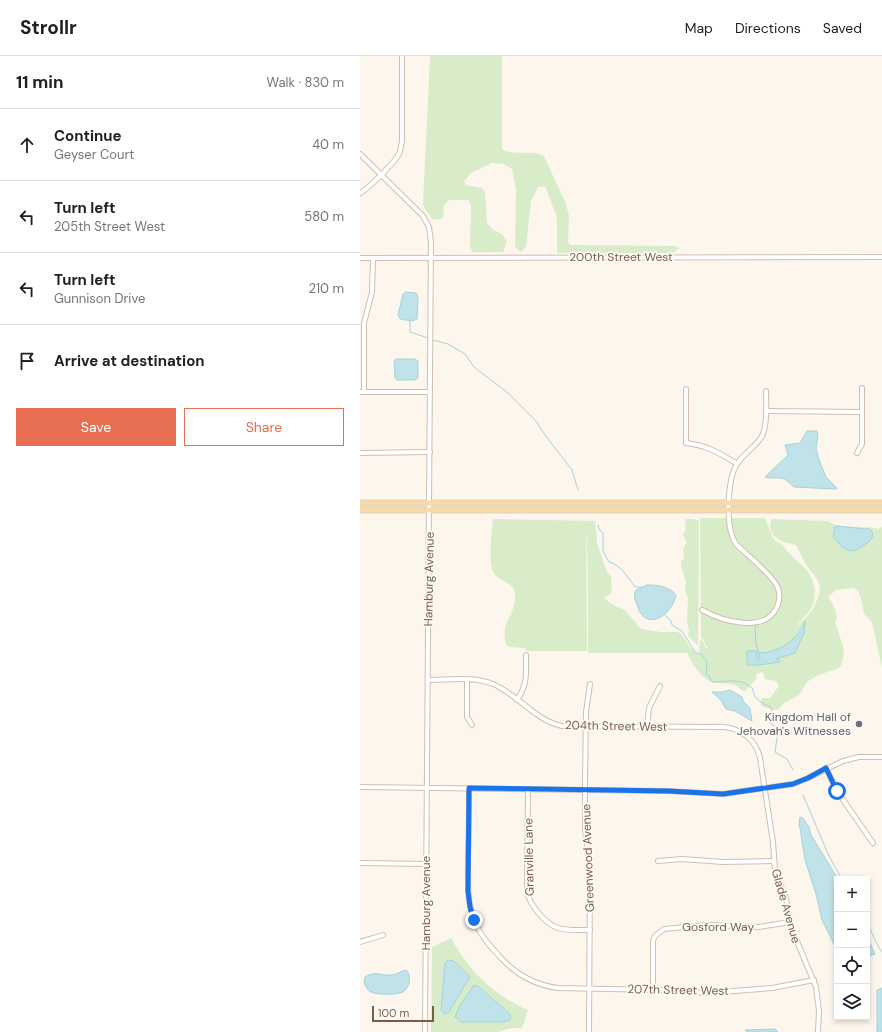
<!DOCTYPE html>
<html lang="en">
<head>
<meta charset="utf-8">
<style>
  body { margin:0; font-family:"DM Sans",sans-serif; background:#f2f2f2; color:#202124 }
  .controls { position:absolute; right:12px; bottom:12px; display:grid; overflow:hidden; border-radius:0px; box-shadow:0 2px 6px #0003 }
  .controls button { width:36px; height:36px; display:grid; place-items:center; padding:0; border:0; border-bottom:1px solid #e0e0e0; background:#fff; color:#202124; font:20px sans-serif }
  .scale { position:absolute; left:12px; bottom:10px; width:62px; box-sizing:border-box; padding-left:4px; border:2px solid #7a5c4d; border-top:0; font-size:11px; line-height:14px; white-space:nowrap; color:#7a5c4d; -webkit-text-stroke:3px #fffaf3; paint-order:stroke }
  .stop { position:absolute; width:12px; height:12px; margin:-9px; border:3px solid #1a73e8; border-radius:50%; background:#fff }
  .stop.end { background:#1a73e8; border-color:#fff; box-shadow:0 1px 4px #0008 }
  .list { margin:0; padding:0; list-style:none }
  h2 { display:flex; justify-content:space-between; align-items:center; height:52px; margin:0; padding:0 16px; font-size:17px }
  h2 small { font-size:13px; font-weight:400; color:#757577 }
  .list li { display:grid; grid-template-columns:26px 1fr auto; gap:12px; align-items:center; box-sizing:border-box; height:72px; padding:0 16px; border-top:1px solid #e0e0e0 }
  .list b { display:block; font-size:15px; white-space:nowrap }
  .list p { margin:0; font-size:13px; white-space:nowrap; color:#757577 }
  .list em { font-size:13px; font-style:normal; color:#757577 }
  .actions { display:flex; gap:8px; padding:12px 16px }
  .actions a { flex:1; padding:9px 0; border:1px solid #e76f51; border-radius:0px; text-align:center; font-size:14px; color:#e76f51 }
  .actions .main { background:#e76f51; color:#fff }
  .icon { flex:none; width:22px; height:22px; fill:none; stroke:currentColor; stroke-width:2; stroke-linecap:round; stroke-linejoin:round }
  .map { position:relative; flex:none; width:522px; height:976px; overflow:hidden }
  header { display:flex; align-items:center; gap:24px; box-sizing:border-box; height:56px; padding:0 20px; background:#fff; border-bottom:1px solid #e0e0e0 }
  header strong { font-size:19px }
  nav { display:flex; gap:22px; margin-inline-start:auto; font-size:14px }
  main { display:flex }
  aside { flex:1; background:#fff }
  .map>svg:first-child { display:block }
</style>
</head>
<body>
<header>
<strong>Strollr</strong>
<nav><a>Map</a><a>Directions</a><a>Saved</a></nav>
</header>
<main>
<aside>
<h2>11 min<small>Walk · 830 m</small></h2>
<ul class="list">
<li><svg class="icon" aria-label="ahead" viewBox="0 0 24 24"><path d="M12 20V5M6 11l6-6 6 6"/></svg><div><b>Continue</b><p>Geyser Court</p></div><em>40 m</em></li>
<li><svg class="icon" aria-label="left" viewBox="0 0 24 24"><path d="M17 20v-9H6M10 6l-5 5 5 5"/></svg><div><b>Turn left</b><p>205th Street West</p></div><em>580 m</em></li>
<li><svg class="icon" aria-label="left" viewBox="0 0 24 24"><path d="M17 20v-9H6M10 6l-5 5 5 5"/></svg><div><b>Turn left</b><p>Gunnison Drive</p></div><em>210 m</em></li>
<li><svg class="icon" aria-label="arrive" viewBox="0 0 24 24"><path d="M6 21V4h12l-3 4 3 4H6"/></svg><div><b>Arrive at destination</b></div></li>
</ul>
<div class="actions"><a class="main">Save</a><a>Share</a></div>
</aside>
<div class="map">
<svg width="522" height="976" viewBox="0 0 522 976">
  <rect width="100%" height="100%" fill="#fdf6ec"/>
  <!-- green -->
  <g fill="#d8ecc9" fill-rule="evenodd">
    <path d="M70,0h72v93c13,8 29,0 42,7l22,48 3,12 -1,27 3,2 104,1 4,2 -6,5h-116v-35l-12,-32 -7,1 -7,14 -5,46 -5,5 -6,-5 1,-58 -4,-20 -8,-5 -12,-1 -21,10 -7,8 2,4 16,3 3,5 2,30 6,7 9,4 5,7 -4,11h-30l-3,-5 1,-42 -3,-5h-19l-5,5 -1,13 -5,2 -6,-1 -9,-14z"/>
    <path d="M340,462h65l9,22c11,5 9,7 16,14 5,6 11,10 16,15 9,11 11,25 6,38 -3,8 -12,12 -15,19 5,-6 11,-9 15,-16 17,-29 3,-28 -9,-51 -2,-4 -4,-9 -7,-14 -15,-3 -29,-8 -25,-26l57,2c11,9 36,4 50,8l4,-2v141l-10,-46 -8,-8 -2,-12 -4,-11 -5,-3 -17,2 -8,7 3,4 5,11 1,5 -2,5 8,24 1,7 -3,13 -4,3 -19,6 -11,7 -8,13 -15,8 -5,6 -5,1 -10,-3 -3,-2v-7h9l9,-12 -3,-5 -11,-2 -2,-7 -7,2 1,4 -12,13 -4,-1c-6,-9 -17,-5 -26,-7 -14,-3 -22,-19 -28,-30h-99v-79l-2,-49 1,126h-61v-2c-5,-2 -13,-1 -19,-3 -9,-25 10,-29 8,-53 -1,-9 -14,-12 -20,-18 -8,-10 -3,-43 -2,-56l102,2 2,22 10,29 4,4 1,13 -2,5 -6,4 7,6 14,6 16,19 20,3h17l4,3 8,12 9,8 1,-16 3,2 2,6 5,2 -5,-4 -1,-5 -3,-2z"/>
    <polygon points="325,463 333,463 339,465 338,589 336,588 328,579 329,574 327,565 328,541 325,535 326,525 321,510 321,505 324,502 323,493 327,486 323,479 326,472"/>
    <path d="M91,882c17,32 43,58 77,72l-6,18h-11l-13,4h-67l1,-85zM94,905l16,16 -21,35 -8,-2 4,-47zM116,929l33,28 2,4 -1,3z"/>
  </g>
  <!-- water -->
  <g fill="#bfe3e8" stroke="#a5d3da">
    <polygon points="46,236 56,237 58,240 57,263 52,265 40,263 38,259 43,238"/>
    <polygon points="36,303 55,303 58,305 58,322 55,324 37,324 35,322 34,305"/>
    <path d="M447,375h10l1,5 -2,12 3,12 7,17 11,11 -2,1 -41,-2c-4,-3 -7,-8 -13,-9 -5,-1 -11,1 -16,-1l23,-22 -3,-10 15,-2z"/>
    <path d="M478,470l27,3 4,-1 3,4c1,3 1,4 0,6 -3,5 -17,14 -22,13 -6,-1 -13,-10 -17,-14l2,-10z"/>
    <path d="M287,529c10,0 22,1 29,10 -4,21 -31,38 -39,10 -2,-6 -4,-9 -1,-15z"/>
    <path d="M445,565l-1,12 -9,20 -19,6h2l2,3 -21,3h-12v-14h10v9h2v-7c21,-1 39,-13 46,-32z"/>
    <polygon points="370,634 382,641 383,645 390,652 392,665 375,655 366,653 360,643 352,636 362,636"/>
    <polygon points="440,761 443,762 449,771 451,779 478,823 477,823 477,894 462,864 456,838 445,804 440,772 439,769"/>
    <polygon points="507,881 515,898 507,901"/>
    <polygon points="88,904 94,905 110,921 89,956 84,958 81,954 85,907"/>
    <path d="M46,914c6,5 4,18 -3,22 -6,3 -26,3 -32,0 -4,-2 -6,-6 -7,-10l1,-5c12,-7 15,-1 26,-2 5,0 10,-4 15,-5z"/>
    <polygon points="114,929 119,931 149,957 151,961 150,964 144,966 101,966 95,961 100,949"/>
    <polygon points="522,932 522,976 517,976 517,934"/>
    <polygon points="415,973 418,976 387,976 385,974"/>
  </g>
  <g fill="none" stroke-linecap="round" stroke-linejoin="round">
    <!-- stream -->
    <g stroke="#a5d3da" stroke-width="1">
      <polyline points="50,264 50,276 68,282"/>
      <polyline points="73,284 88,288 105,298 114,311 148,337 176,365 185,379 212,414 218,434"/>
      <path d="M238,469l1,4 4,4v18l6,11c11,2 20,17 26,25h6"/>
      <path d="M304,558l7,7 1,4 10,6 13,21 7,3 4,5 1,3 -1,11 3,2 3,6c16,0 28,-5 41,7 0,10 10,15 18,18l1,3 -3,4v3l3,2 -3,3 8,6 1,3 -3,21 12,7 6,11"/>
      <polyline points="395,570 396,588 399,597"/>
      <polyline points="443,739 469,800 482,823"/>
      <polyline points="507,867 519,892 522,896"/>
    </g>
    <!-- minor casing -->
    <g stroke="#d1beb0" stroke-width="6">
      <g id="minor">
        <polyline points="0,98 63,160 69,171 71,186 65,976"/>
        <path d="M0,137c8,-4 35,-31 39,-39 2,-4 2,-9 3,-13v-85"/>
        <polyline points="0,202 522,201"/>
        <path d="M326,333v54c20,2 34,10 51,21"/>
        <polyline points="0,336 70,336"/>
        <polyline points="4,336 4,267 12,236 13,202"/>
        <polyline points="406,355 502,356"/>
        <polyline points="0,397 70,396"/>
        <polyline points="497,397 502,388 502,332"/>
        <path d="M342,554c20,11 63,24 75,-3 3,-7 3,-15 0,-21 -5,-11 -31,-32 -41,-42 -11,-16 -9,-64 1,-80 7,-12 21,-18 26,-30 5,-14 3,-30 3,-43"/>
        <path d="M68,624c21,0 46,-4 65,4 26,11 41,36 69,42l162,1c18,2 32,13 36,31l13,84 2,28 4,12 7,16 5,29 25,60 3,24 -1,21"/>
        <polyline points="107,624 107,661 112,669"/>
        <path d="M157,644c11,-16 9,-27 9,-45"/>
        <polyline points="287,671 289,652 300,630"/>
        <polyline points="466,712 477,735 513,787"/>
        <polyline points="0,731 308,735 363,738 433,728 448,722 483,705 499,701 522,701"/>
        <path d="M109,732c0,23 0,45 -1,68 0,22 -2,45 7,66 6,15 16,25 27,37 15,16 33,26 56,29l101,2 49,3 64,-5 42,-8"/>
        <path d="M168,733l-1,101c1,13 18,34 31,38 10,3 22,2 32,2"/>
        <polyline points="298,805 322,803 363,806 414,805"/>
        <polyline points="0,807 67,808"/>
        <polyline points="0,886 23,879"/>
        <polyline points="293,934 293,885 295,880 304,873 347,869 399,871 430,866"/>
        <polyline points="229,976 230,812 225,772 225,727 226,656 230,628"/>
      </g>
    </g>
    <!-- major casing -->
    <g stroke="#dad1cd" stroke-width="7">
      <g id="major">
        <polyline points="0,447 522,447"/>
        <polyline points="0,454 522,454"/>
      </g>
    </g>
    <!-- minor -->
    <use href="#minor" stroke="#fff" stroke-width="4"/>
    <!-- major -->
    <use href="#major" stroke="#fbd9a5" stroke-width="5"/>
  </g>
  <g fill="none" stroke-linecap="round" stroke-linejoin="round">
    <!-- route -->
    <polyline stroke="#1a73e8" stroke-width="5" points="114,864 110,851 108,835 109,732 308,735 363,738 433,728 448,722 466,712 477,735"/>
  </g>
  <!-- markers -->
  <circle fill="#6b7280" stroke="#fffaf3" stroke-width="1.5" cx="499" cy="668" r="4"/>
  <g text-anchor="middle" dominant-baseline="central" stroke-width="3.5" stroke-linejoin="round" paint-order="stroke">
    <!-- street labels -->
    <g font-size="12" fill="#7a5c4d" stroke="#fffaf3">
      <text x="261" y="201">200th Street West</text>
      <text transform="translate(69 523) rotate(-89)">Hamburg Avenue</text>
      <text transform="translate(256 670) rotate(1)">204th Street West</text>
      <text transform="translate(169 801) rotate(-91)">Granville Lane</text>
      <text transform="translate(228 802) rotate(-92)">Greenwood Avenue</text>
      <text transform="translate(66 847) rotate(-90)">Hamburg Avenue</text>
      <text transform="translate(426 850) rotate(74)">Glade Avenue</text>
      <text x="358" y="871">Gosford Way</text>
      <text transform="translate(318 934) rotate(1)">207th Street West</text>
    </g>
    <!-- worship labels -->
    <g font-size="12" fill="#5b616d" stroke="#fffaf3" text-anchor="end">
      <text x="491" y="661">Kingdom Hall of<tspan x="491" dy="14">Jehovah's Witnesses</tspan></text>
    </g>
  </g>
</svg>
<div class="controls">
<button>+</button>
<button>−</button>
<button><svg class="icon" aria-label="locate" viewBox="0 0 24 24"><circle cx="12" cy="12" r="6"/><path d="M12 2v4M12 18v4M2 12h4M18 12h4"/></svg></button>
<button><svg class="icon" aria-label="layers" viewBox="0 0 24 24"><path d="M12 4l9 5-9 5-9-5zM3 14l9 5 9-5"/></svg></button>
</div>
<div class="scale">100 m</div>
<div class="stop" style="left:477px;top:735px"></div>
<div class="stop end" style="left:114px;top:864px"></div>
</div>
</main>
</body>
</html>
